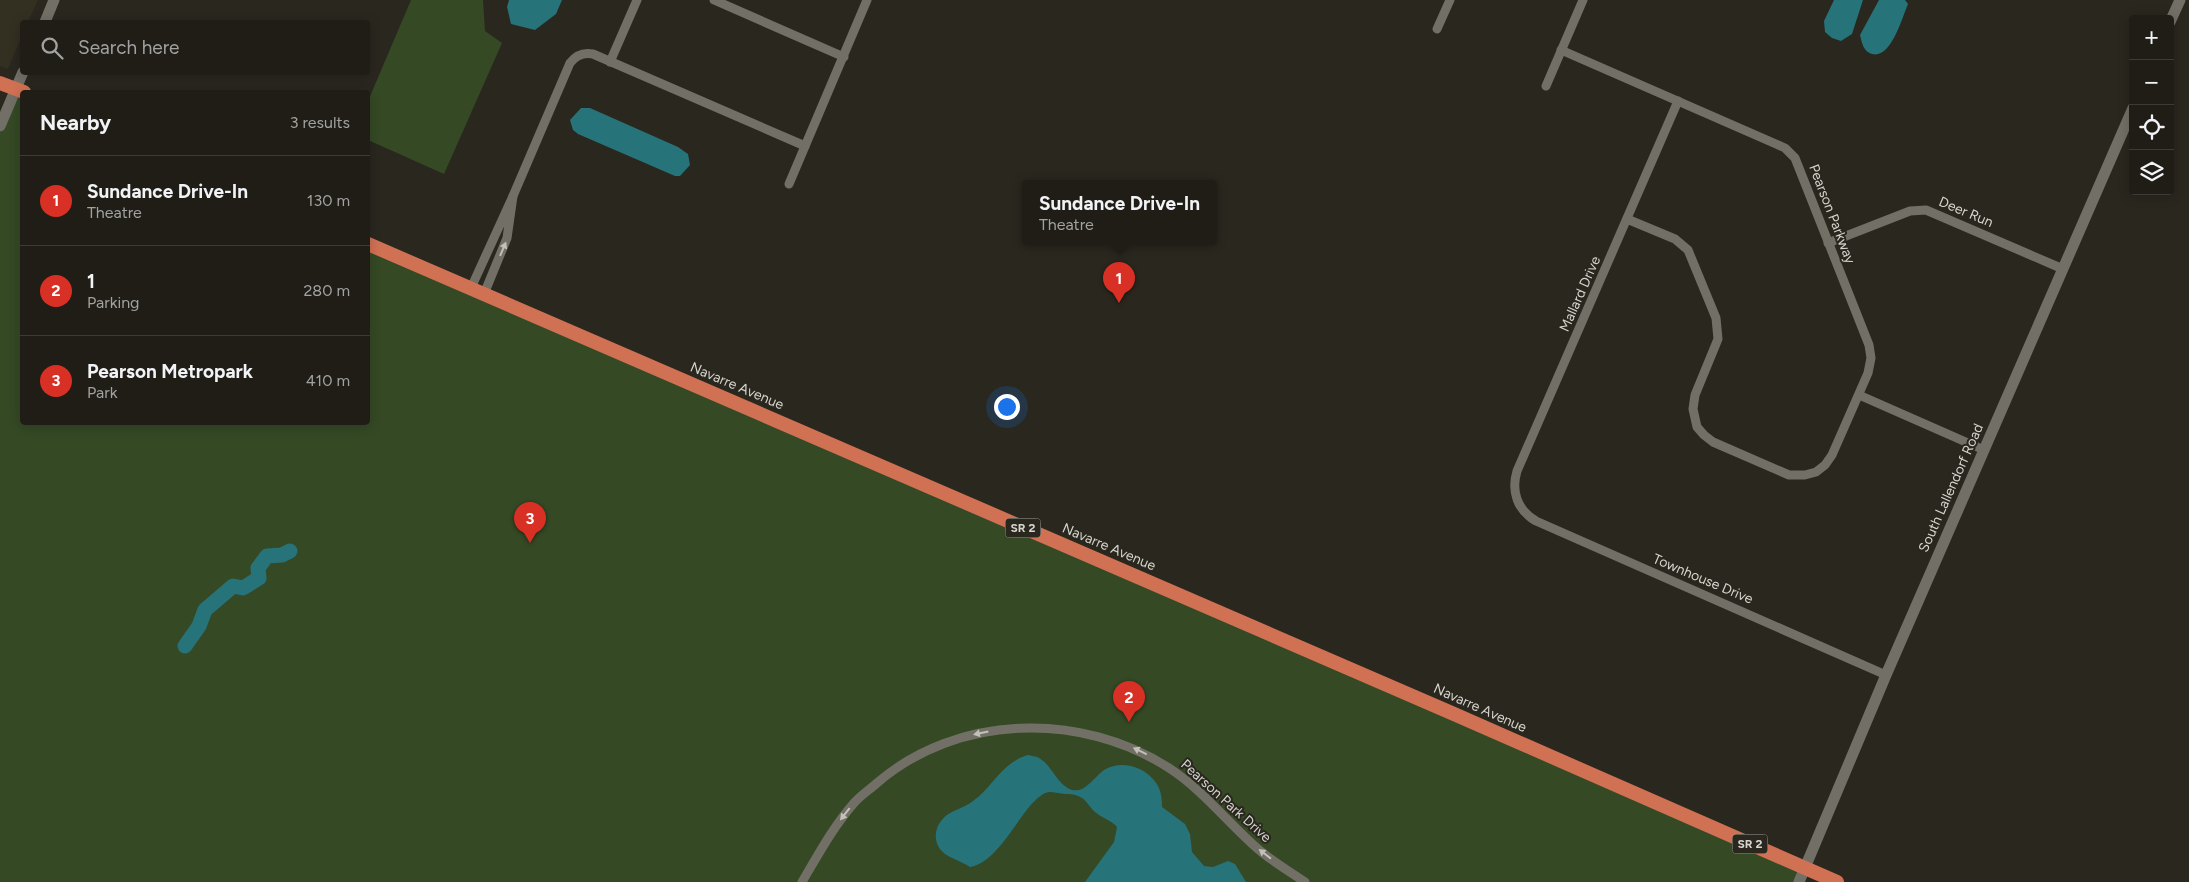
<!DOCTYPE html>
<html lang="en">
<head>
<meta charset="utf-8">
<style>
  body { margin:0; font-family:Figtree,sans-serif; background:#27261f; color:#f1f3f6 }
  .controls { position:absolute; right:15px; top:15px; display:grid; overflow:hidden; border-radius:5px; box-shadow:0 2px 12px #0003 }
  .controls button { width:45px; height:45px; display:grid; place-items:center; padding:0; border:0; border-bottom:1px solid #3c3b35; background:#1f1d16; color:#f1f3f6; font:25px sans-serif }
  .you { position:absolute; left:1006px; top:406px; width:18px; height:18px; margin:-12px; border:4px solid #fff; border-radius:50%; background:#1a73e8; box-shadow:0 0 0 8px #1a73e833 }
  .badge { display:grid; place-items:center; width:32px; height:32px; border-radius:50%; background:#d93025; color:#fff; font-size:16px; font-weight:700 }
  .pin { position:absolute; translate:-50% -41px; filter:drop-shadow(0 1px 2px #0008) }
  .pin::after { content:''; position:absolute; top:26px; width:18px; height:15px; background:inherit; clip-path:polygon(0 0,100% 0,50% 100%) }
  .popup { position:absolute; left:1022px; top:180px; width:195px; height:65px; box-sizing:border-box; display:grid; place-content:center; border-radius:5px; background:#1f1d16; filter:drop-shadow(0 1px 4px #0005); font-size:16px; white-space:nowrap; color:#a1a2a1 }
  .popup b { font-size:19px; color:#f1f3f6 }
  .popup::after { content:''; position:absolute; left:50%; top:100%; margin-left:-10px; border:10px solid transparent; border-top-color:#1f1d16 }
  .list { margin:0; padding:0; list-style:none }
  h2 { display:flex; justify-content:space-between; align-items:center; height:65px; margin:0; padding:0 20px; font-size:21px }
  h2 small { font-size:16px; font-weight:400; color:#a1a2a1 }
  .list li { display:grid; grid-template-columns:32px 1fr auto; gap:15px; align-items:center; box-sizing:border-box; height:90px; padding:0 20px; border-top:1px solid #3c3b35 }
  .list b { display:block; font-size:19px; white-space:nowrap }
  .list p { margin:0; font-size:16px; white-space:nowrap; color:#a1a2a1 }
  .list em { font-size:16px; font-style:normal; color:#a1a2a1 }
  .icon { flex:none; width:28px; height:28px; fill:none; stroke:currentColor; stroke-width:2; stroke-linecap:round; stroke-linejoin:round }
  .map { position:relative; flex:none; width:2189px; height:882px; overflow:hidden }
  .search { position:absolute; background:#1f1d16; box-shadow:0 2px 12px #0003; left:20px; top:20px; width:350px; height:55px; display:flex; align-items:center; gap:12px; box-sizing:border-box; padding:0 18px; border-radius:5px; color:#a1a2a1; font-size:19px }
  .panel { position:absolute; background:#1f1d16; box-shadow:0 2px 12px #0003; left:20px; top:90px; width:350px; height:335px; border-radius:5px }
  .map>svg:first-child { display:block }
</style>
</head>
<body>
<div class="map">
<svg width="2189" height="882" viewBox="0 0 2189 882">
  <rect width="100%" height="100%" fill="#29271e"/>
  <!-- built -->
  <polygon fill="#333022" points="0,0 38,0 28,22 22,22 22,36 8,69 0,66"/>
  <!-- green -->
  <g fill="#354925">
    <polygon points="411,0 483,0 485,31 502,43 444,174 368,140 368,101"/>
    <polygon points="16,89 22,92 22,422 368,422 368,243 1805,868 1799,882 0,882 0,126"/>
  </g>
  <!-- water -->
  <g fill="#27737a">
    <polygon points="509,0 562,0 556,14 535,30 511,24 507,7"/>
    <polygon points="1834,0 1863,0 1852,34 1841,41 1832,38 1825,32 1824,21"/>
    <path d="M1879,0h26l3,4c-6,14 -17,55 -36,50 -9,-3 -10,-11 -12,-19z"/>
    <polygon points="581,108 590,108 678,147 688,154 690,165 680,176 675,176 578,134 573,130 570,120"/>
    <path d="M1028,755c3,1 8,1 11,3 13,7 18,27 33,32 14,3 23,-14 32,-20 15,-9 34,-5 46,6 10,9 12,18 12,31l23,17 5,10 2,18 12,14 9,1 15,-6 7,3 11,18h-161l29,-40 3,-15c-6,-7 -15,-9 -22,-15 -5,-4 -8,-11 -13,-14 -6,-4 -12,-4 -18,-4 -5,-1 -10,-2 -15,-2 -24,4 -46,70 -79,75 -11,-8 -32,-10 -34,-28 -1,-6 1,-13 5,-18 8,-11 22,-12 32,-20 20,-14 29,-39 55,-46z"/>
  </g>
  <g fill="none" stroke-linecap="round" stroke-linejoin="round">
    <!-- river -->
    <polyline stroke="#27737a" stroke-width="15" points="185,646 199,626 205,610 233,586 243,588 259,578 258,568 267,556 282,555 290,551"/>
    <!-- minor -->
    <g stroke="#727066" stroke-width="9">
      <polyline points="714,0 844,57"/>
      <polyline points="1437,29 1450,0"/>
      <polyline points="1561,50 1776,144 1785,148 1795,158 1869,345 1871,358 1868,373 1832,455 1825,465 1816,472 1805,475 1789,475 1713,442 1704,435 1697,427 1693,409 1695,395 1718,339 1716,318 1688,250 1675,239 1627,219"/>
      <polyline points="610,62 637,0"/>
      <polyline points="1546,86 1583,0"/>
      <path d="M1678,101l-161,370c-6,20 0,39 19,50l350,154"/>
      <polyline points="789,184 867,0"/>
      <path d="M513,196l57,-133c6,-8 13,-11 23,-9l212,92"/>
      <polyline points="1828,243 1910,211 1926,210 2063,269"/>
      <polyline points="471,288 513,196 507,238 484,294"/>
      <polyline points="1859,395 1984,450"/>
      <path d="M802,882c16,-27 31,-55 52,-79 6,-7 15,-13 23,-20 80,-69 204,-72 292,-15 34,22 59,55 89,81 15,13 31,22 47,33"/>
    </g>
    <!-- tertiary -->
    <g stroke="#727066" stroke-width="11">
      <polyline points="45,22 54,0"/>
      <polyline points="2170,22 2180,0"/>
      <polyline points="0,126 23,72"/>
      <polyline points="1799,882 1886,675 2133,108"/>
    </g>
    <!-- trunk -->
    <g stroke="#d07154" stroke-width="14">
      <polyline points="0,83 24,92"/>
      <polyline points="368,244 1454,714 1837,882"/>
    </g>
  </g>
  <!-- one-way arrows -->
  <defs><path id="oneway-solid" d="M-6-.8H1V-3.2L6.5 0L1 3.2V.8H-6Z" transform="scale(1.25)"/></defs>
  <g fill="#c1c0b9">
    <use href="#oneway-solid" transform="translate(503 249) rotate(-67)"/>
    <use href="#oneway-solid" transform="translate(981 733) rotate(168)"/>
    <use href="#oneway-solid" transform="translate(1140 751) rotate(-154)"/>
    <use href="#oneway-solid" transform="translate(845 814) rotate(128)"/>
    <use href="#oneway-solid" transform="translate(1265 854) rotate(-142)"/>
  </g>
  <g text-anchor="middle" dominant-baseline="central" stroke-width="4" stroke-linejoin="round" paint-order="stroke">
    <!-- shield labels -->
    <g fill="#29271e" stroke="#a1a099" stroke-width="1">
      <rect x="1005.5" y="518.5" width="35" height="19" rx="4"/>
      <rect x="1732.5" y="834.5" width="35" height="19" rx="4"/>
    </g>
    <g font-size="12" font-weight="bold" fill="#d5d4ce">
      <text x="1023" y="528">SR 2</text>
      <text x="1750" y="844">SR 2</text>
    </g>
    <!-- street labels -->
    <g font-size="14" fill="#d5d4ce" stroke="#29271e">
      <text transform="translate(1966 212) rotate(23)">Deer Run</text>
      <text transform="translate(1832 214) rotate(69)">Pearson Parkway</text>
      <text transform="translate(1580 294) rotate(-66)">Mallard Drive</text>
      <text transform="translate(737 386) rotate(23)">Navarre Avenue</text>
      <text transform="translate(1951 488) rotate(-66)">South Lallendorf Road</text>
      <text transform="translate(1109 547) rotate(23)">Navarre Avenue</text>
      <text transform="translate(1703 579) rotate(23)">Townhouse Drive</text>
      <text transform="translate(1480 708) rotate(24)">Navarre Avenue</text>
      <text transform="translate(1226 801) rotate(42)">Pearson Park Drive</text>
    </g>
  </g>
</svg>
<div class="controls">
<button>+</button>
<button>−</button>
<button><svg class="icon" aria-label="locate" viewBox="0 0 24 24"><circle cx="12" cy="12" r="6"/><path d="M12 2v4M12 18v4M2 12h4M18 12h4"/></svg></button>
<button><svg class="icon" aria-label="layers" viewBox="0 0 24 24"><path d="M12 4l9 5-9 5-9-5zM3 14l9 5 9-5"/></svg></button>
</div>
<div class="you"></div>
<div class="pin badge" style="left:1119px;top:303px">1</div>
<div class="popup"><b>Sundance Drive-In</b>Theatre</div>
<div class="pin badge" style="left:1129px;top:722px">2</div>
<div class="pin badge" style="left:530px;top:543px">3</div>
<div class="search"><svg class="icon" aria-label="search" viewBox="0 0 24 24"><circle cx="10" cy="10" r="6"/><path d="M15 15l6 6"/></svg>Search here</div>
<section class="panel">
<h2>Nearby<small>3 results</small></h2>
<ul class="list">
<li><span class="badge">1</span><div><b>Sundance Drive-In</b><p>Theatre</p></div><em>130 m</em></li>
<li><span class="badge">2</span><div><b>1</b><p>Parking</p></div><em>280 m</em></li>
<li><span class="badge">3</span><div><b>Pearson Metropark</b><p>Park</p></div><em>410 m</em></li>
</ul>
</section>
</div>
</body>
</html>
